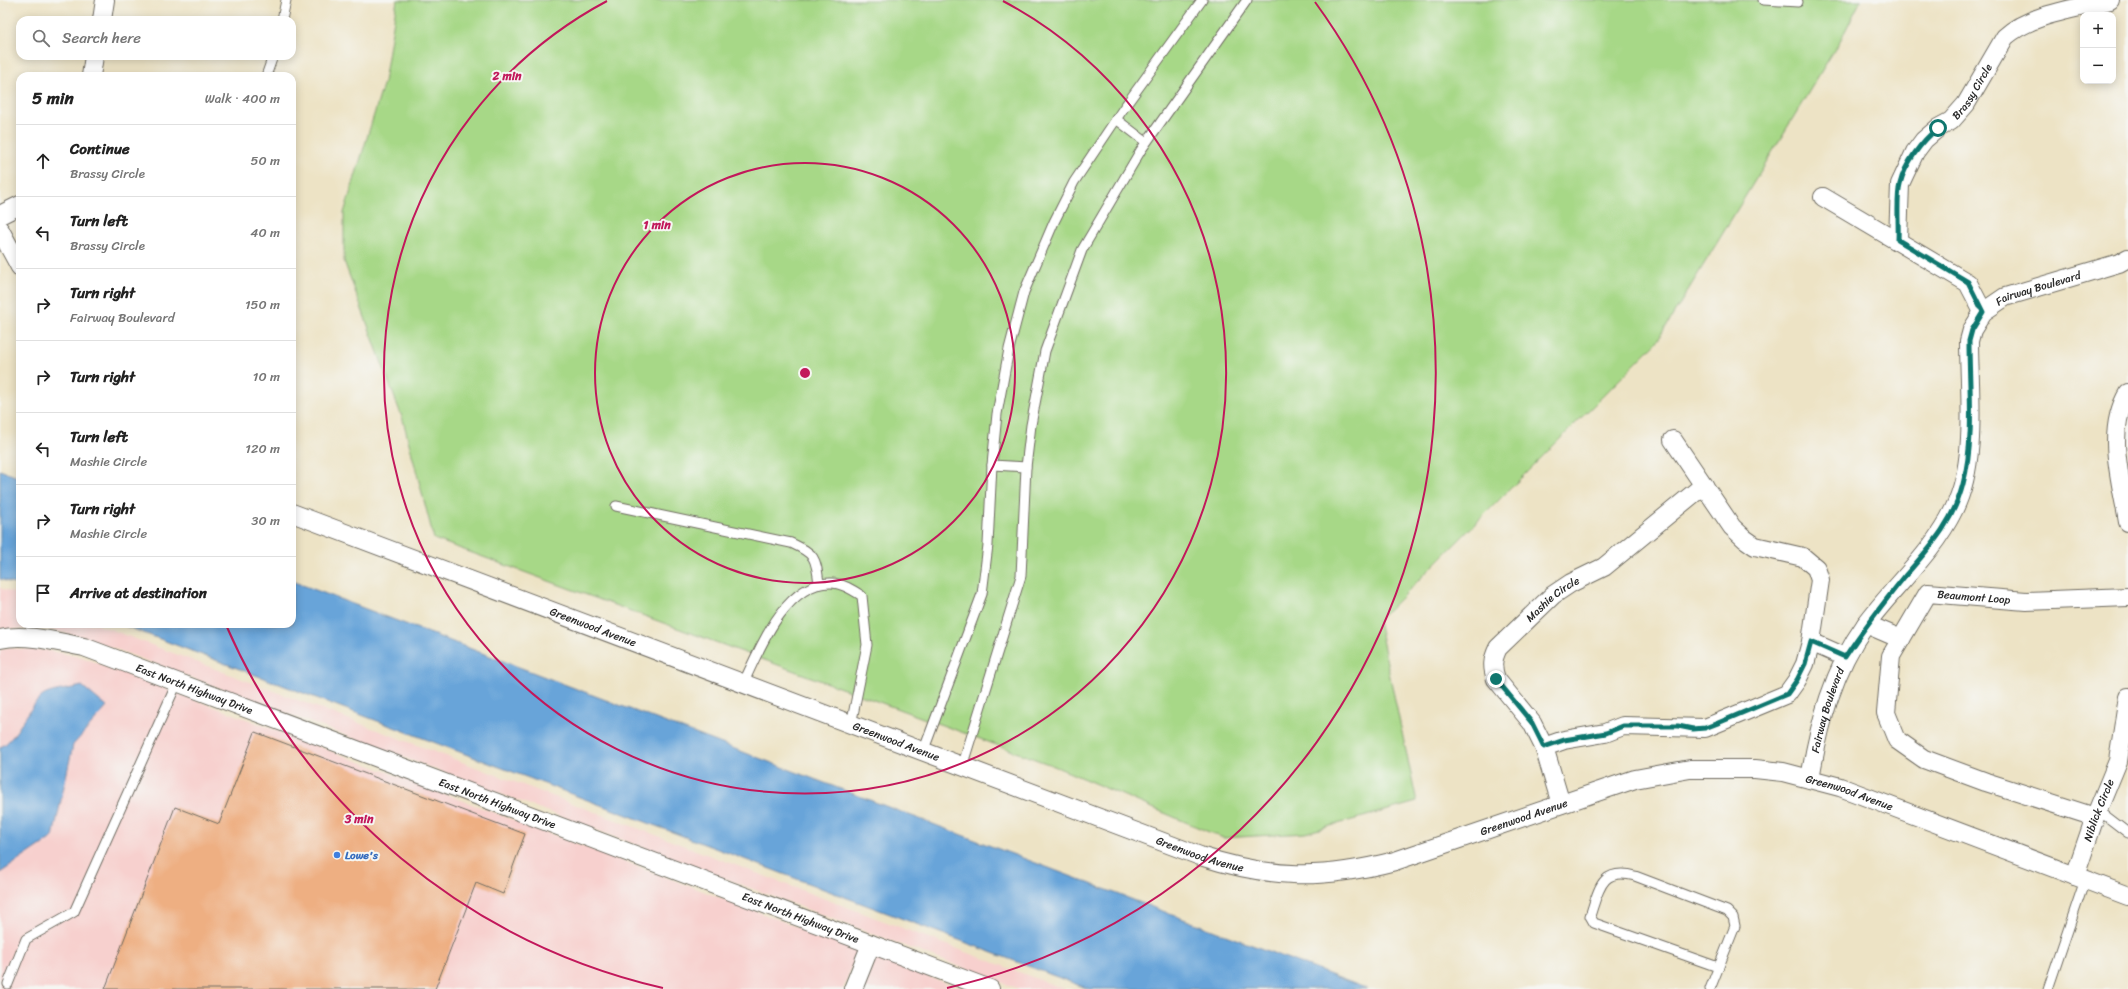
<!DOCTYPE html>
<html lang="en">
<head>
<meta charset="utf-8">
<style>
  body { margin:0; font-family:Sriracha,sans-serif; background:#f2f2f2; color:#222 }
  .controls { position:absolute; right:12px; top:12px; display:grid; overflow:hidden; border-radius:8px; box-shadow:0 2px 10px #0003 }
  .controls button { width:36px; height:36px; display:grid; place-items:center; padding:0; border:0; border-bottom:1px solid #e0e0e0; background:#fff; color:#222; font:20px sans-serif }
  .stop { position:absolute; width:12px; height:12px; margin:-9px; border:3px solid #0f766e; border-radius:50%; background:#fff }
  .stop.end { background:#0f766e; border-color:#fff; box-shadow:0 1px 4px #0008 }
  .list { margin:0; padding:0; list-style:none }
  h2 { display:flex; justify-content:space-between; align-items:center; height:52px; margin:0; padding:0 16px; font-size:17px }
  h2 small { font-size:13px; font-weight:400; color:#767676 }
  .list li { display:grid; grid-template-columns:26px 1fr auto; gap:12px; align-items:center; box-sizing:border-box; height:72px; padding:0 16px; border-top:1px solid #e0e0e0 }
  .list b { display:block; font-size:15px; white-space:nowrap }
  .list p { margin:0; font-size:13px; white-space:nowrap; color:#767676 }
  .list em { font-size:13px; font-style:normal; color:#767676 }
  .icon { flex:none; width:22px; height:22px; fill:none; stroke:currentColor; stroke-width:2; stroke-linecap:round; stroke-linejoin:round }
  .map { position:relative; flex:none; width:2128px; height:989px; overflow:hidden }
  .search { position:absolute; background:#fff; box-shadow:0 2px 10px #0003; left:16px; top:16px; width:280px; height:44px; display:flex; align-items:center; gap:10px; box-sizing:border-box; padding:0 14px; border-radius:12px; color:#767676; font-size:15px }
  .panel { position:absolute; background:#fff; box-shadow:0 2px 10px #0003; left:16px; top:72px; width:280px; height:556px; border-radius:12px }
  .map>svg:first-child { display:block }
</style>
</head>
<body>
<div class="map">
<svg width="2128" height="989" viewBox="0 0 2128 989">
  <rect width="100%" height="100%" fill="#f6f6f2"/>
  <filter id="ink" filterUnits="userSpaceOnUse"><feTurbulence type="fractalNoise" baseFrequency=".025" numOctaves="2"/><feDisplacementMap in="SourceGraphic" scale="8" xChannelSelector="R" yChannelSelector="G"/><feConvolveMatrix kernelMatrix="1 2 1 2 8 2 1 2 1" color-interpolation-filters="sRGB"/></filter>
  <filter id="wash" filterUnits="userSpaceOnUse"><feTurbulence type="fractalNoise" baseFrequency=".012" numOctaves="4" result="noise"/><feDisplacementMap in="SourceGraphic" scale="16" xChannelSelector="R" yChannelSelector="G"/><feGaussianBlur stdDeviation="0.9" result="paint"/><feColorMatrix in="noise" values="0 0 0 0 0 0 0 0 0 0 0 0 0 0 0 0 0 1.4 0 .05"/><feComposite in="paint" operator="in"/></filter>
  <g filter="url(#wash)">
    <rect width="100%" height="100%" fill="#ede3c5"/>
    <!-- built -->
    <g fill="#f7d0ce">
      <polygon points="0,588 20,595 20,624 96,624 1064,989 1019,989 86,638 46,629 0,629"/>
      <polygon points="7,648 45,650 82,657 859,950 843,989 0,989 0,873 53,837 73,745 107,707 23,720 7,745 0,747 0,650"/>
      <polygon points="876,957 962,989 863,989"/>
    </g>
    <!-- green -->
    <polygon fill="#a7d887" stroke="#698259" points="397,0 1861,0 1841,39 1656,343 1378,621 1417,802 1305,833 1223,838 1054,766 434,539 403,420 344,261 344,213 384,82"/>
    <!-- water -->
    <g fill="#68a4d9" stroke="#4a6882">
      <polygon points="0,470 20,478 20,586 0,579"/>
      <polygon points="292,581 1368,989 1089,989 120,624 292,624"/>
      <path d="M82,686l25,21 -34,38 -20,92 -53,36v-126c16,-5 30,-46 46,-53 10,-4 24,-5 36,-8z"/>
    </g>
    <g id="blocks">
      <!-- building -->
      <polygon fill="#eeaf82" points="255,732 525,834 503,894 476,883 435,989 105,989 175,807 219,824"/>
    </g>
  </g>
  <g filter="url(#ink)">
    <use href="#blocks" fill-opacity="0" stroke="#6f6b61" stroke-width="1"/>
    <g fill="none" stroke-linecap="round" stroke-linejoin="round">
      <!-- service casing -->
      <g stroke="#6f6b61" stroke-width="11">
        <g id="service">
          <polyline points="1763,0 1798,2"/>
          <polyline points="282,20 286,0"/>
          <polyline points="266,76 273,56"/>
          <polyline points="1116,119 1146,142"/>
          <polyline points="992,465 1026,467"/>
          <path d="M616,506l175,37c24,11 25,14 28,41"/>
          <path d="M743,684c16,-34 42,-102 88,-101 11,0 22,7 31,13l5,49 -16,80"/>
          <polyline points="923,752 982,594 988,545 992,465 997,414 1009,349 1024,292 1054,222 1074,182 1123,109 1202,0"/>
          <polyline points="962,767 1021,576 1026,467 1031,425 1045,351 1082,250 1141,150 1247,0"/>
          <polyline points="2098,810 2128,833"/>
          <polyline points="8,984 26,939 74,912 177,683"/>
          <path d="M1710,989l25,-63 -2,-9 -6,-6 -92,-35c-34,-9 -36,13 -45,40l4,7 124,44"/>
          <polyline points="2048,989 2085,880"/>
        </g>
      </g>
      <!-- minor casing -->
      <g stroke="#6f6b61" stroke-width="20">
        <g id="minor">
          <polyline points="102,20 105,0"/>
          <polyline points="91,76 94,56"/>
          <polyline points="1823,197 1968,283 1983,312"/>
          <polyline points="0,215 20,205"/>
          <polyline points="0,230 20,267"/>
          <path id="s1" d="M1898,240l2,-56 15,-32 9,-12 14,-12 13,-7 15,-17 39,-67c25,-23 72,-28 105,-37"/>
          <path d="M2128,393c-23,39 -7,87 0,129"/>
          <path id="s2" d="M292,513l908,343c72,23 121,24 195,5l240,-82 55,-10h65l28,3 57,15 288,109"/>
          <polyline points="1866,624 1901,639"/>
          <path id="s3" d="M0,639c26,-6 58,3 84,8l906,342"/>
          <polyline points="1811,642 1845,657"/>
          <polyline points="1544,747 1564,740 1605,733 1623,726 1705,728 1787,694 1797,680 1805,664 1811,642 1820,580 1816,568 1803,557 1755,546 1745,539 1732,527 1673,440"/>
          <path id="s4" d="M1810,779c9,-55 23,-109 56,-155 29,-39 67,-71 88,-115 24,-49 15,-115 15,-168l3,-11 11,-18 22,-15 114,-34 9,-5"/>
          <path id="s5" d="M1561,804l-17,-57 -12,-24 -36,-44c-4,-12 -4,-19 2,-31l55,-53 18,-12 33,-16 100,-82"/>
          <path id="s6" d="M2095,817l-109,-35 -62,-23 -27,-19 -11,-27 5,-57 37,-63 98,8 102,-4"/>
          <path id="s7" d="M2075,876l20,-59 23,-56 10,-64"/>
          <polyline points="853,989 871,944"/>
        </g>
      </g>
      <!-- service -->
      <use href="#service" stroke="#fff" stroke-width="9"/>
      <!-- minor -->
      <use href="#minor" stroke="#fff" stroke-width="18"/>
    </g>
  </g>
  <g fill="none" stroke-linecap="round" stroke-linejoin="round" filter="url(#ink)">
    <!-- route -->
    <path stroke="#0f766e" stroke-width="5" d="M1496,679l36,44 12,24 20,-7 42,-7 17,-7h55l15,3 12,-1 13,-5 69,-29 10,-14 8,-16 6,-22 34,15c19,-29 39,-55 60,-81 25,-29 48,-53 58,-92 12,-45 6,-96 6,-143l3,-11 11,-18 -15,-30 -70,-42c1,-16 -2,-42 2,-56 5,-21 22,-43 38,-56"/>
  </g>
  <!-- distance rings -->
  <g fill="none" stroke="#c2185b" stroke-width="2">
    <circle cx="805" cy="373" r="210"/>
    <path d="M1003 1A421 421 0 1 1 607 1"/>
    <path d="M663 988A631 631 0 0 1 226 625M1315 2A631 631 0 0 1 947 988"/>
  </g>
  <!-- markers -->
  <circle fill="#3f7fe0" stroke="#f6f6f2" stroke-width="1.5" cx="337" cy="855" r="4"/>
  <g text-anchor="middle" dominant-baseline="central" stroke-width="4" stroke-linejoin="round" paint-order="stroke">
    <!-- street labels -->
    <g font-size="11" fill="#2b2b2b" stroke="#f6f6f2">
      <text stroke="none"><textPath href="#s1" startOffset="176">Brassy Circle</textPath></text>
      <text stroke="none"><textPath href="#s4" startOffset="575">Fairway Boulevard</textPath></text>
      <text stroke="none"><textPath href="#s6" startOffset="419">Beaumont Loop</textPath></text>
      <text stroke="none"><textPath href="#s5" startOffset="249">Mashie Circle</textPath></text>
      <text stroke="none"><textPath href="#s2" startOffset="322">Greenwood Avenue</textPath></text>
      <text stroke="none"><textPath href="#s3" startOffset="203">East North Highway Drive</textPath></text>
      <text stroke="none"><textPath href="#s4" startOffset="71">Fairway Boulevard</textPath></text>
      <text stroke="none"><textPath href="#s2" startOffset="646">Greenwood Avenue</textPath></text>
      <text stroke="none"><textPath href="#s2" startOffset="1641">Greenwood Avenue</textPath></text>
      <text stroke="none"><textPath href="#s3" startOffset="527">East North Highway Drive</textPath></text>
      <text stroke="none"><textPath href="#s7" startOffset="70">Niblick Circle</textPath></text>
      <text stroke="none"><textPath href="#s2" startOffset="1305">Greenwood Avenue</textPath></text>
      <text stroke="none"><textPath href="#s2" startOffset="970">Greenwood Avenue</textPath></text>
      <text stroke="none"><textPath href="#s3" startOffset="851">East North Highway Drive</textPath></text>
    </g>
    <!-- shop labels -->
    <g font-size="11" font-weight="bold" fill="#366cbe" stroke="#f6f6f2" text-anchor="start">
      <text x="345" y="855">Lowe's</text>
    </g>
  </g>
  <circle cx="805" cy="373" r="6" fill="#c2185b" stroke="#f6f6f2" stroke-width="2"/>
  <g font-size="12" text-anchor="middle" font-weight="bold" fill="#c2185b" stroke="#f6f6f2" stroke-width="4" stroke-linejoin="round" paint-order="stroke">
    <text x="507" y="80">2 min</text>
    <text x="657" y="229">1 min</text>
    <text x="359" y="823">3 min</text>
  </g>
</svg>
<div class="controls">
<button>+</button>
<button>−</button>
</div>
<div class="stop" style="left:1938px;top:128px"></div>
<div class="stop end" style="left:1496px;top:679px"></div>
<div class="search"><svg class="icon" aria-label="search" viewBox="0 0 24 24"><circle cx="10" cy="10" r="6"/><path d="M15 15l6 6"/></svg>Search here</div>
<section class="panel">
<h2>5 min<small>Walk · 400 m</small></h2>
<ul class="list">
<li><svg class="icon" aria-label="ahead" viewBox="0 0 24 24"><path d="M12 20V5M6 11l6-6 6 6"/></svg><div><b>Continue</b><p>Brassy Circle</p></div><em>50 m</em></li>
<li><svg class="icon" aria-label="left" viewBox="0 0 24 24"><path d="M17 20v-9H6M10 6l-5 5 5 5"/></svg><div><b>Turn left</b><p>Brassy Circle</p></div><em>40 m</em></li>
<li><svg class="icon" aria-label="right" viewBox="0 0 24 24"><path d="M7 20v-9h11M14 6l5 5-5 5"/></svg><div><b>Turn right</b><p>Fairway Boulevard</p></div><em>150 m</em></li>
<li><svg class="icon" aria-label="right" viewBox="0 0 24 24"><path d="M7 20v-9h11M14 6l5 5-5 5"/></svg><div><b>Turn right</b></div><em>10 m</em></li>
<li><svg class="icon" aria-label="left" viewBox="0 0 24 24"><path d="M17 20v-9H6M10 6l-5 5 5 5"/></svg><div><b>Turn left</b><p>Mashie Circle</p></div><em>120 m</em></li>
<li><svg class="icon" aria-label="right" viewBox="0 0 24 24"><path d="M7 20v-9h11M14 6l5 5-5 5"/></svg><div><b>Turn right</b><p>Mashie Circle</p></div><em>30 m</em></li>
<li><svg class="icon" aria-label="arrive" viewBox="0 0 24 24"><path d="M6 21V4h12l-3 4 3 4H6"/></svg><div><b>Arrive at destination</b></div></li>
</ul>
</section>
</div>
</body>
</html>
